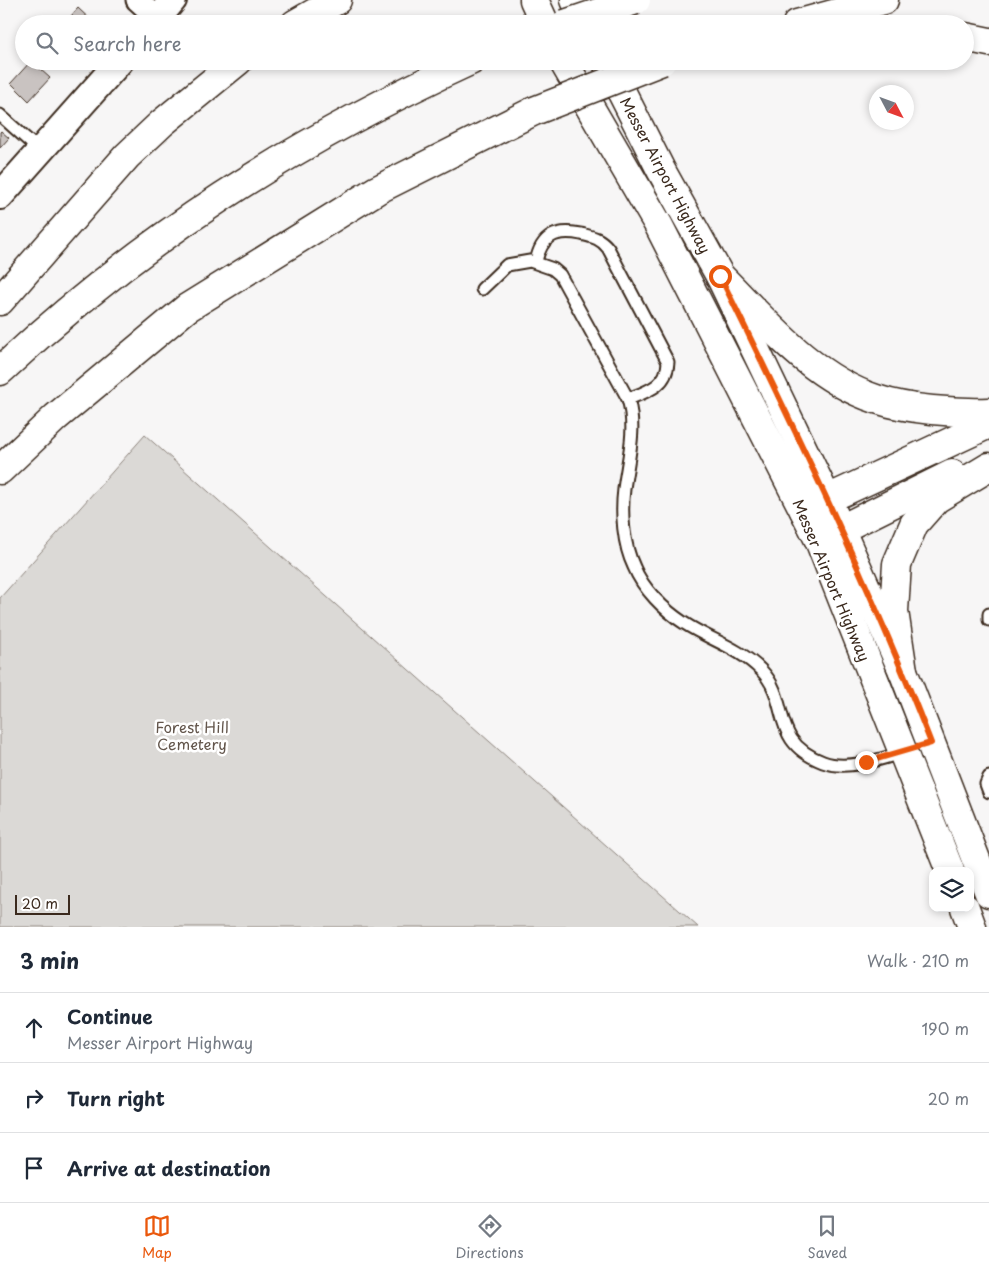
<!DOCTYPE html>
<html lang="en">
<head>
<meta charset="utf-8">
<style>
  body { margin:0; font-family:"Playpen Sans",sans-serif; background:#f6f6f7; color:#1f2937 }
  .controls { position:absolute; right:15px; bottom:15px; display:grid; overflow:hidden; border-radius:10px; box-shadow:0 2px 8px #0003 }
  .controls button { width:45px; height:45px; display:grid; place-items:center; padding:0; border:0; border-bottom:1px solid #e0e1e3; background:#fff; color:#1f2937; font:25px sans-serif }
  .compass { position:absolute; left:869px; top:85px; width:45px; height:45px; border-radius:50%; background:#fff; box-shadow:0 2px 8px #0003; rotate:131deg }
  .scale { position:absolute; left:15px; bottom:12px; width:55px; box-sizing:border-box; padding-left:5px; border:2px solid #3b2a1e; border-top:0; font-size:14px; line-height:18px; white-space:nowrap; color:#3b2a1e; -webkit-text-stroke:4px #fff; paint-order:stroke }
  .stop { position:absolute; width:15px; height:15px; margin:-11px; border:4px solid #ea580c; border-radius:50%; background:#fff }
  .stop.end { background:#ea580c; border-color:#fff; box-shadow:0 1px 5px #0008 }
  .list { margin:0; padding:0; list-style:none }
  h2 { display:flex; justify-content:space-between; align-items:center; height:65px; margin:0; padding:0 20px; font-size:21px }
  h2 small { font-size:16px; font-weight:400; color:#747a83 }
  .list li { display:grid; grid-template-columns:32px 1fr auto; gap:15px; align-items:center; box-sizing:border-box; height:70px; padding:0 20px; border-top:1px solid #e0e1e3 }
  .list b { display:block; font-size:19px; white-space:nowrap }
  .list p { margin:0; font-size:16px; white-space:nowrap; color:#747a83 }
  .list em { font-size:16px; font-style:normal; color:#747a83 }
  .icon { flex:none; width:28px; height:28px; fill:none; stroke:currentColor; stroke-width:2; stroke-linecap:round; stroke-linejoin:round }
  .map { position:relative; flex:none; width:989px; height:927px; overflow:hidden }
  .search { position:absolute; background:#fff; box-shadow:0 2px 8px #0003; left:15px; right:15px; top:15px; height:55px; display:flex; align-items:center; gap:12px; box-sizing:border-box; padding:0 18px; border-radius:28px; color:#747a83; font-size:19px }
  .sheet { height:275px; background:#fff }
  nav { display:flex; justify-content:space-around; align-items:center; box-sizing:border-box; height:70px; border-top:1px solid #e0e1e3; background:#fff; font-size:14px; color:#747a83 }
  nav a { display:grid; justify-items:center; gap:2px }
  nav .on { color:#ea580c }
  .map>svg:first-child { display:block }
</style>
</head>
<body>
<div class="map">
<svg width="989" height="927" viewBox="0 0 989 927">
  <rect width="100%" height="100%" fill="#f7f6f6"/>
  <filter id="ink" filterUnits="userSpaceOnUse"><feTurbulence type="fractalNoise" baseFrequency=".02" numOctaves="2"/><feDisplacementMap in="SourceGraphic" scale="10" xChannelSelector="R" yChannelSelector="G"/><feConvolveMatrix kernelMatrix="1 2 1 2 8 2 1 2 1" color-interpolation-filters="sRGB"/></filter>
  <g filter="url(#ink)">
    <!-- green -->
    <polygon fill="#dbd9d6" stroke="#8b827a" points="145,435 698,927 0,927 0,598"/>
    <!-- building -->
    <g fill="#c9c3c1" stroke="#3b2a1e">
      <polygon points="78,8 95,24 64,24"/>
      <polygon points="31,61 50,78 29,101 11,83"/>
      <polygon points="1,131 9,138 0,148 0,132"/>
    </g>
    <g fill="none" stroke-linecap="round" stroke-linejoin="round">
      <!-- service casing -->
      <g stroke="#3b2a1e" stroke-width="15">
        <g id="service">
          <polyline points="0,115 40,151"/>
          <path d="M536,262c5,-26 20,-33 45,-28 12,3 19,4 27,14l60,114c-1,24 -20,29 -40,37"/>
          <path d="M482,289l25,-24 23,-4 23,8 7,6 68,124c9,31 0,59 -4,90 -3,24 -1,55 10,78 9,22 30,43 50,56 26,17 54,24 77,47 31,32 7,71 62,92 24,9 58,-3 81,-10"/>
          <polyline points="989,614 989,620"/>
          <polyline points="989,777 986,784 989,792"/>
        </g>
      </g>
      <!-- minor casing -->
      <g stroke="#3b2a1e" stroke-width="25">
        <polyline id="minor" points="137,0 157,18"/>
      </g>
      <!-- tertiary casing -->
      <g stroke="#3b2a1e" stroke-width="30">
        <g id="tertiary">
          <polyline points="153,24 173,0"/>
          <polyline points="0,196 120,61"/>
        </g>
      </g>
      <!-- secondary casing -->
      <g stroke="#3b2a1e" stroke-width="31">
        <g id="secondary">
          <polyline points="534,0 545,24"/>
          <polyline points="575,0 587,24"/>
          <polyline points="563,61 659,226 819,540 950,871"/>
          <polyline points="606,61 661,170 720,276 827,499 903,671 989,893"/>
          <polyline points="965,908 972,927"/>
        </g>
      </g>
      <!-- motorway casing -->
      <g stroke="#3b2a1e" stroke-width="31">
        <g id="motorway">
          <polyline points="295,24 337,0"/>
          <polyline points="797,24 884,0"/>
          <polyline points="965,37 989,42"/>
          <path d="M720,276c46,46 92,102 156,123 33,11 79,14 113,13"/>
          <polyline points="0,301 127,156 162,123 238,61"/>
          <path d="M0,371c141,-132 295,-230 470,-310"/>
          <polyline points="0,470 56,417 187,308 377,190 534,111"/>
          <polyline points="804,510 989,424"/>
          <polyline points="819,540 952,474"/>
          <polyline points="903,671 894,611 897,564 914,524 936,499 989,467"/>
        </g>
      </g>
      <!-- service -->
      <use href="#service" stroke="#fff" stroke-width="11"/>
      <!-- minor -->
      <use href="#minor" stroke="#fff" stroke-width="21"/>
      <!-- tertiary -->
      <use href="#tertiary" stroke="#fff" stroke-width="26"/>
      <!-- secondary -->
      <use href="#secondary" stroke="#fff" stroke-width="28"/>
      <!-- motorway -->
      <use href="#motorway" stroke="#fff" stroke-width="28"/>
      <!-- motorway-bridge casing -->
      <g stroke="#3b2a1e" stroke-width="31" stroke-linecap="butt">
        <g id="motorway-bridge">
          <polyline points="565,24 636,0"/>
          <polyline points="534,111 662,61"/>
        </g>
      </g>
      <!-- motorway-bridge -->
      <use href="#motorway-bridge" stroke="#fff" stroke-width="28"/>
    </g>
  </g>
  <g fill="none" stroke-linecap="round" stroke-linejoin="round" filter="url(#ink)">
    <!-- route -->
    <path stroke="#ea580c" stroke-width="6" d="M720,276c75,153 149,307 211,467l-65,19"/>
  </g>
  <g text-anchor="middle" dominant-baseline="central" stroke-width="5" stroke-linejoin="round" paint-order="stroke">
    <!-- street labels -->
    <g font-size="15" fill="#3b2a1e" stroke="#fff">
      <text transform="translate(666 175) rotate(62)">Messer Airport Highway</text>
      <text transform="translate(832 580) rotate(67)">Messer Airport Highway</text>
    </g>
    <!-- park labels -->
    <g font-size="15" fill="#63564c" stroke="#fff">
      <text x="192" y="726">Forest Hill<tspan x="192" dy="17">Cemetery</tspan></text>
    </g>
  </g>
</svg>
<div class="controls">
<button><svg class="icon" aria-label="layers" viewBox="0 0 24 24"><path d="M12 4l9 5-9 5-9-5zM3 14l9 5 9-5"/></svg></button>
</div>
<svg class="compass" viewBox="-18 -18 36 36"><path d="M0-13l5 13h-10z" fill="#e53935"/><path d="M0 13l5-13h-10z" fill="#747a83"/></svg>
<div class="scale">20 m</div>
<div class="stop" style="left:720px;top:276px"></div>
<div class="stop end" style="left:866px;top:762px"></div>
<div class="search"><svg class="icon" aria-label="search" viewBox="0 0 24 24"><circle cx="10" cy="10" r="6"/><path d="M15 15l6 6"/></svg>Search here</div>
</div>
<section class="sheet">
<h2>3 min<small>Walk · 210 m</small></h2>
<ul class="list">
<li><svg class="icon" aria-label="ahead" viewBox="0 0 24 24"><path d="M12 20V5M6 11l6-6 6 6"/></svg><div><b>Continue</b><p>Messer Airport Highway</p></div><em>190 m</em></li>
<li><svg class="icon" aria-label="right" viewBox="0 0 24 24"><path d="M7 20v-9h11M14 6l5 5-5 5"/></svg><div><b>Turn right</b></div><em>20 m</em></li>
<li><svg class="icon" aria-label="arrive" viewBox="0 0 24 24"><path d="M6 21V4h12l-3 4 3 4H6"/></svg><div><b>Arrive at destination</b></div></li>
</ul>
</section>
<nav>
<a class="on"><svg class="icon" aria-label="map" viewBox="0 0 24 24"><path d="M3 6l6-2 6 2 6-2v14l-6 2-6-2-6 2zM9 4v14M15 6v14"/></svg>Map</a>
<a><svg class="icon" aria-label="directions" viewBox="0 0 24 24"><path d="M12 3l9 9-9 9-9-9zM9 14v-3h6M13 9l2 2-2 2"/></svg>Directions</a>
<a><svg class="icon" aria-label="saved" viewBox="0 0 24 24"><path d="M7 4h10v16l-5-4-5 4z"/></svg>Saved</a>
</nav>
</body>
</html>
